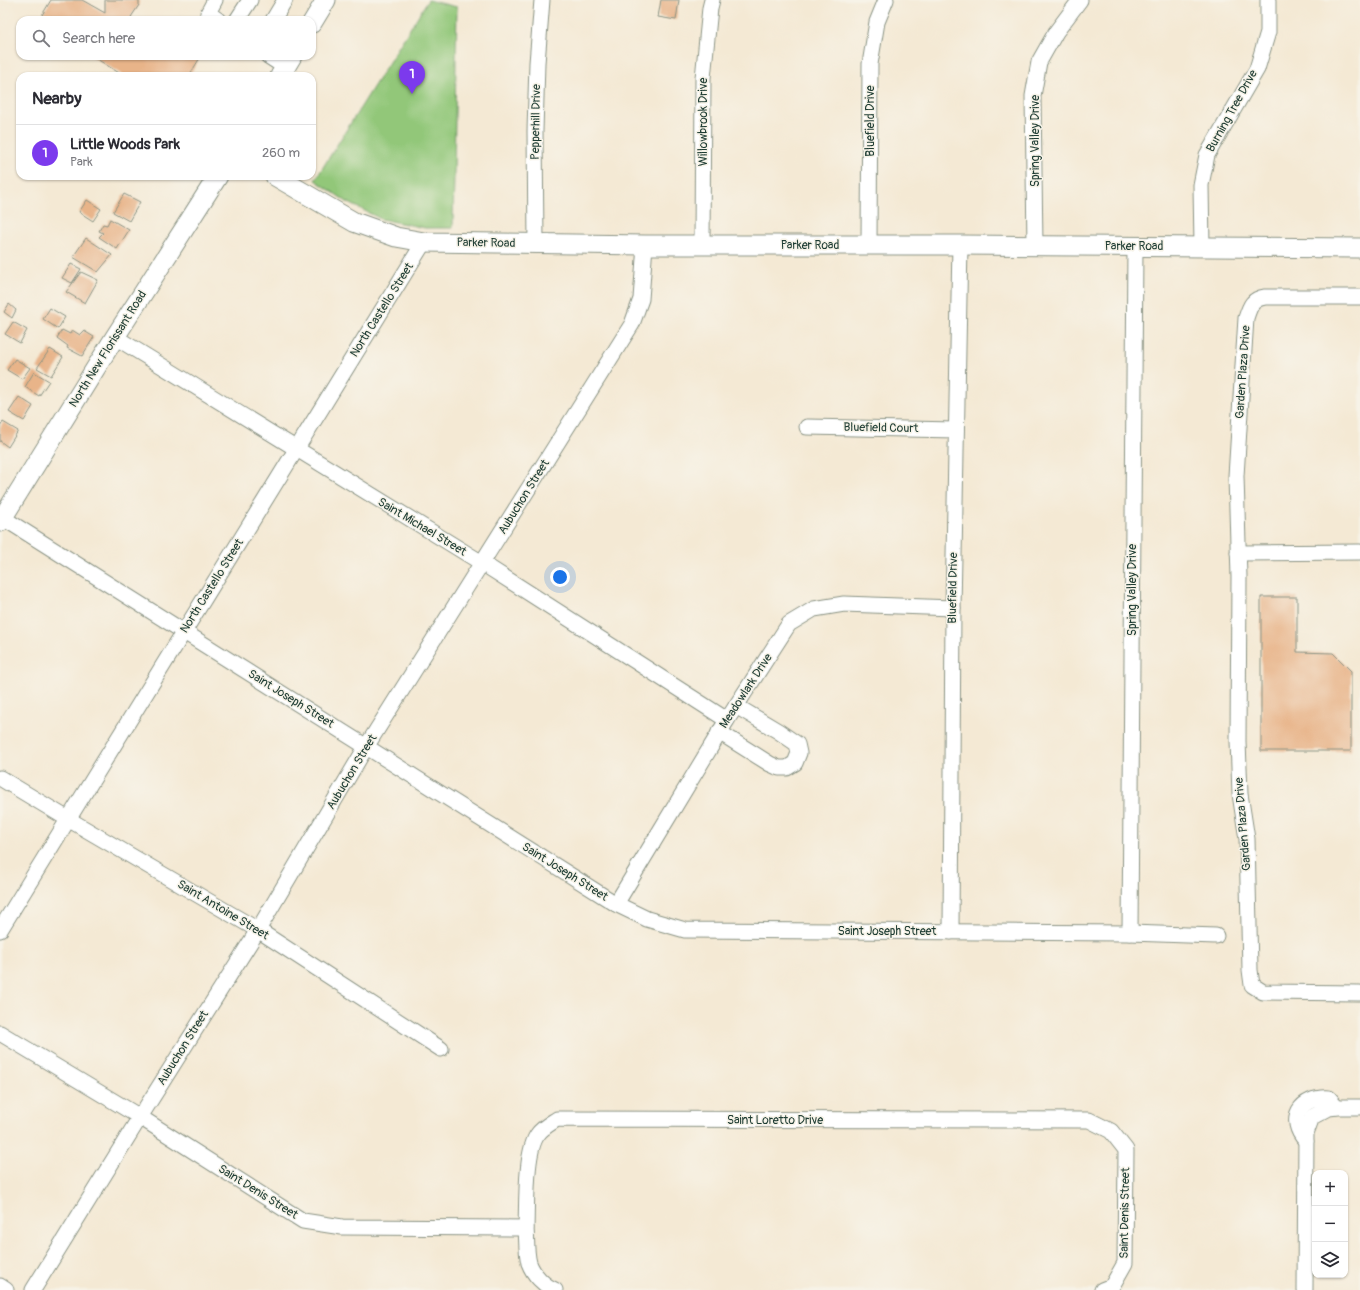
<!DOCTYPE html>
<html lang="en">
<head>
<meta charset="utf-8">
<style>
  body { margin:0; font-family:Pangolin,sans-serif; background:#f2f2f3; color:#2b2b33 }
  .controls { position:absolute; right:12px; bottom:12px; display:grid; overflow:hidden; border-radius:8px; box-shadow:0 1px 3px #0004 }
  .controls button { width:36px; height:36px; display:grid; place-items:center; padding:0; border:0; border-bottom:1px solid #e1e1e2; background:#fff; color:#2b2b33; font:20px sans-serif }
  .you { position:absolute; left:560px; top:577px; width:14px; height:14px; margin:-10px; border:3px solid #fff; border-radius:50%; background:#1a73e8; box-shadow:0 0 0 6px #1a73e833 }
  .badge { display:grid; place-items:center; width:26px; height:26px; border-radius:50%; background:#7c3aed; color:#fff; font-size:13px; font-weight:700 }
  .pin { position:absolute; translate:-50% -33px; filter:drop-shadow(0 1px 2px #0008) }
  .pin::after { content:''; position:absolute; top:21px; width:14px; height:12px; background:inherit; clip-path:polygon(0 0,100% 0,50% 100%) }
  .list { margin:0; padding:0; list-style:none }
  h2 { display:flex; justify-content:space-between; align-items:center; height:52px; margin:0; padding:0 16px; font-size:17px }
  h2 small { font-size:13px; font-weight:400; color:#7c7c81 }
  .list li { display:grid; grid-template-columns:26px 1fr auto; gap:12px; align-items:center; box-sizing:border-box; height:56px; padding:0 16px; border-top:1px solid #e1e1e2 }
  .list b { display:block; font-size:15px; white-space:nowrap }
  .list p { margin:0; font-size:13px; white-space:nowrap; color:#7c7c81 }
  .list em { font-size:13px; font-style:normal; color:#7c7c81 }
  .icon { flex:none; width:22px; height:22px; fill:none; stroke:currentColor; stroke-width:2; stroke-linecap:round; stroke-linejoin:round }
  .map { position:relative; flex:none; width:1360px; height:1290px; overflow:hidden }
  .search { position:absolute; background:#fff; box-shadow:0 1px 3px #0004; left:16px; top:16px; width:300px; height:44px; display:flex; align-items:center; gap:10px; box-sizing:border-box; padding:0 14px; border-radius:12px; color:#7c7c81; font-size:15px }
  .panel { position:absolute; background:#fff; box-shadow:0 1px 3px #0004; left:16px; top:72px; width:300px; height:108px; border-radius:12px }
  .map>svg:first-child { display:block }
</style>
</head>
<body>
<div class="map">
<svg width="1360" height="1290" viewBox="0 0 1360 1290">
  <rect width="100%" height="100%" fill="#f7f3e8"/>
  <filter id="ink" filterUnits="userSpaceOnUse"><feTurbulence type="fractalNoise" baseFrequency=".025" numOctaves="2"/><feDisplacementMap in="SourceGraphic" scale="8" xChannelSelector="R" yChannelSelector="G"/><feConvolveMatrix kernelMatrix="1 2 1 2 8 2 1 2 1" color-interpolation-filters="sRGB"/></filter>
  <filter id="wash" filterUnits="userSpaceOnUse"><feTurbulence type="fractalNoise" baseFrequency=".012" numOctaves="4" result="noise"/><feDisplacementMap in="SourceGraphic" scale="16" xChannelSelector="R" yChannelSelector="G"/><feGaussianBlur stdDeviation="0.9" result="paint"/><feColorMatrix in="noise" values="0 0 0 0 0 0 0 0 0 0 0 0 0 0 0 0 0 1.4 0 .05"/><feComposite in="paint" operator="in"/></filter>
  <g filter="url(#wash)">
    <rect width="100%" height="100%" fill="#f4e9d4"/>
    <!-- green -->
    <polygon fill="#92c779" stroke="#588256" points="428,0 457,7 453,228 425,228 381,219 347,202 315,180"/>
    <g id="blocks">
      <!-- building -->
      <g fill="#e8b489">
        <polygon points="51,0 82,0 105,13 105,0 139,0 139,5 131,17 134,20 39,20"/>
        <polygon points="661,0 679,0 676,20 658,17"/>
        <polygon points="92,56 201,56 189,76 124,76"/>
        <polygon points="124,194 140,202 129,221 113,212"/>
        <polygon points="87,200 101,209 93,221 79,212"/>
        <polygon points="110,219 129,230 117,249 99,237 103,233 99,231 103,224 107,225"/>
        <polygon points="86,238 112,255 98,272 73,257"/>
        <polygon points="71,264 81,269 72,283 62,278"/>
        <polygon points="81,272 98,280 85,303 66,292"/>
        <polygon points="9,304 16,310 12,318 4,312"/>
        <polygon points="50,308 65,317 58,329 43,319"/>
        <polygon points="13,322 27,330 20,343 5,334"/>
        <polygon points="62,330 70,334 72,330 80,335 84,331 94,337 82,356 67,348 68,346 57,338"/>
        <polygon points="50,349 63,357 51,376 37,368"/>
        <polygon points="15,359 30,368 22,379 7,370"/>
        <polygon points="34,372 49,381 39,396 25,387"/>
        <polygon points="19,397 33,406 24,421 9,412"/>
        <polygon points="3,422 18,431 8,447 0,441 0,427"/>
        <polygon points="1261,597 1297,597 1297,652 1333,653 1351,671 1351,751 1261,751"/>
      </g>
    </g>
  </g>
  <g filter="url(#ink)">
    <use href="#blocks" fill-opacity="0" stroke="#8a9384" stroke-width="1"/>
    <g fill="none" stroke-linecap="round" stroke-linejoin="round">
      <!-- minor casing -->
      <g stroke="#8a9384" stroke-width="17">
        <g id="minor">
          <polyline points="215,0 208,13 218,20"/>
          <polyline points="237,20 250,0"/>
          <polyline points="273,20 285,0"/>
          <polyline points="268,56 285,67"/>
          <polyline points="536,245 535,131 537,63 542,0"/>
          <polyline points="702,245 703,78 710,8 712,0"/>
          <polyline points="869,245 870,64 877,22 886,0"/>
          <polyline points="1035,246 1033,96 1039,62 1056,32 1080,0"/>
          <polyline points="1202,247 1201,185 1207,155 1257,69 1268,32 1268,0"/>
          <path d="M1360,297h-95c-13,2 -15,9 -19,21l-10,158 3,101 -1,164 2,53 7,45 3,131 2,15 11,7 97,1"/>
          <polyline points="115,337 482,563 727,720"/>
          <polyline points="807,427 956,430"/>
          <polyline points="0,516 616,904 647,919 685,930 1130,933 1216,936"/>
          <polyline points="1238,553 1360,552"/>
          <polyline points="719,732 770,764 779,768 787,768 795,763 799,753 797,744 778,731 736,706"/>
          <polyline points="0,778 68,819 258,930 441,1049"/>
          <polyline points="616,904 727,720 789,624 814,609 844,604 953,608"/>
          <polyline points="0,930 424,242"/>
          <polyline points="951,932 953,608 960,245"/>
          <polyline points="1130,933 1135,247"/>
          <path d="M0,1033l140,84 163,104 39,6 184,1c1,11 0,24 3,35 4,11 15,23 26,27"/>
          <path d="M1306,1141c-20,-22 -6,-45 23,-43l8,9"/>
          <path d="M526,1228c1,-23 -1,-78 12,-94 4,-6 13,-11 19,-15l532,1 22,11 15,19 -1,113 -13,23 -10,4"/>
          <polyline points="0,1286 6,1290"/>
          <polyline points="33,1290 140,1117 258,930 366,747 632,324 641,299 645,245"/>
          <polyline points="1305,1290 1306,1133 1312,1117 1329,1108 1337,1107 1360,1107"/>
        </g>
      </g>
      <!-- major casing -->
      <g stroke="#8a9384" stroke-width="21">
        <g id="major">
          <polyline points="312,23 326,0"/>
          <polyline points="280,76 292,56"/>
          <polyline points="275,176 354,222 396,237 424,242 645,245 960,245 1360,248"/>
          <polyline points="0,522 115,337 218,176"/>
        </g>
      </g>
      <!-- minor -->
      <use href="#minor" stroke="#fff" stroke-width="15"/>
      <!-- major -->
      <use href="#major" stroke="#fff" stroke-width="19"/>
    </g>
  </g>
  <g text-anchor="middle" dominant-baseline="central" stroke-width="3" stroke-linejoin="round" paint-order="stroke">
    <!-- street labels -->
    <g font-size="12" fill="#1f3d34" stroke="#f7f3e8">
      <text transform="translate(1232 111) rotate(-61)">Burning Tree Drive</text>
      <text transform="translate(870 121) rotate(-90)">Bluefield Drive</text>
      <text transform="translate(536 122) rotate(-89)">Pepperhill Drive</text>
      <text transform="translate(703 122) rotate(-90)">Willowbrook Drive</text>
      <text transform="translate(1035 141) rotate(-90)">Spring Valley Drive</text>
      <text transform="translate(486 243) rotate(1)">Parker Road</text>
      <text x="810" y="245">Parker Road</text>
      <text x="1134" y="246">Parker Road</text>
      <text transform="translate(382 310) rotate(-58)">North Castello Street</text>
      <text transform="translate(108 349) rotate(-58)">North New Florissant Road</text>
      <text transform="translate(1243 372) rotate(-86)">Garden Plaza Drive</text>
      <text transform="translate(881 428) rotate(1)">Bluefield Court</text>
      <text transform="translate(524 497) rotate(-58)">Aubuchon Street</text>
      <text transform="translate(422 527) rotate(31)">Saint Michael Street</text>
      <text transform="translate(212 586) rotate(-58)">North Castello Street</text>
      <text transform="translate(953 588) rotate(-89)">Bluefield Drive</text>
      <text transform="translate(1132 590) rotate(-90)">Spring Valley Drive</text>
      <text transform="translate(746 691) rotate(-57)">Meadowlark Drive</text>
      <text transform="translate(291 699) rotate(32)">Saint Joseph Street</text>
      <text transform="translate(352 772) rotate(-59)">Aubuchon Street</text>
      <text transform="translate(1243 824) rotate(-95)">Garden Plaza Drive</text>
      <text transform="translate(565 872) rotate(32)">Saint Joseph Street</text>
      <text transform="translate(223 910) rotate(31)">Saint Antoine Street</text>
      <text x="887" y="931">Saint Joseph Street</text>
      <text transform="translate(183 1048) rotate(-58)">Aubuchon Street</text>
      <text x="775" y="1120">Saint Loretto Drive</text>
      <text transform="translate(258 1192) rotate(32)">Saint Denis Street</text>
      <text transform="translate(1125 1213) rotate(-89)">Saint Denis Street</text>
    </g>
  </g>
</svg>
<div class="controls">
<button>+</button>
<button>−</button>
<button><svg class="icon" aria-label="layers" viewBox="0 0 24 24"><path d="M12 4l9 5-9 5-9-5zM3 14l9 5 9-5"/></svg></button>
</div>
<div class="you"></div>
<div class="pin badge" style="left:412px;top:94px">1</div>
<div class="search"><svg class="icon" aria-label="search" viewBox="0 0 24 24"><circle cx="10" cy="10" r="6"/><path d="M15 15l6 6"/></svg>Search here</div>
<section class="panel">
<h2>Nearby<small></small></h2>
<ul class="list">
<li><span class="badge">1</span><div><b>Little Woods Park</b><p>Park</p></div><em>260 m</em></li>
</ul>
</section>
</div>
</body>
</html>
